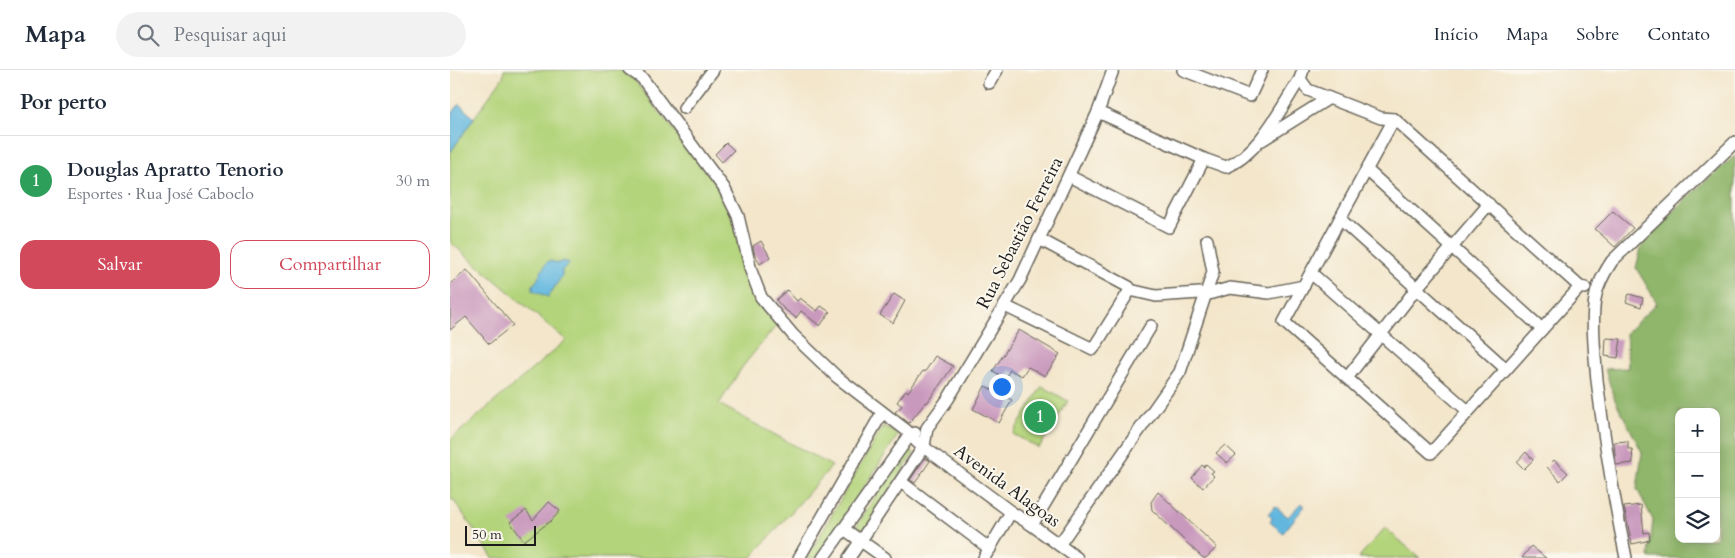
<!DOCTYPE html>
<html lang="pt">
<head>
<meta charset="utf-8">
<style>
  body { margin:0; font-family:Cardo,serif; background:#f2f2f3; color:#1f2937 }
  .controls { position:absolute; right:15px; bottom:15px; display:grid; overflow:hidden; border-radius:10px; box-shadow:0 2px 12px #0003 }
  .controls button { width:45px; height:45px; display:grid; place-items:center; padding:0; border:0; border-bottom:1px solid #e0e1e3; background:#fff; color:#1f2937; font:25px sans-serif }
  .scale { position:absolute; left:15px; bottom:12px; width:71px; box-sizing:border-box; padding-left:5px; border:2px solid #1c1c1c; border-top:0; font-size:14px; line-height:18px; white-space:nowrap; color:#1c1c1c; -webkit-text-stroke:4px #fbf7ec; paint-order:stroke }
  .you { position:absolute; left:551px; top:316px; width:18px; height:18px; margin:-12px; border:4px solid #fff; border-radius:50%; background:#1a73e8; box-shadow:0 0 0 8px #1a73e833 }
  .badge { display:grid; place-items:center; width:32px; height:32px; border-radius:50%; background:#d1495b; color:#fff; font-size:16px; font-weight:700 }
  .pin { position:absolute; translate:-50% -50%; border:2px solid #fff; box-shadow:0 1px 5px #0006 }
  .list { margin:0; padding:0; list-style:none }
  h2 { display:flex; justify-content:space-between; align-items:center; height:65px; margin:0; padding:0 20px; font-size:21px }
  h2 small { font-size:16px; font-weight:400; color:#747a83 }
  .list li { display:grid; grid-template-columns:32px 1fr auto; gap:15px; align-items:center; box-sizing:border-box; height:90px; padding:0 20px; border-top:1px solid #e0e1e3 }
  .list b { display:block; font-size:19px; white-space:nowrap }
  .list p { margin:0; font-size:16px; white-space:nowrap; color:#747a83 }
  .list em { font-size:16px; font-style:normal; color:#747a83 }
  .actions { display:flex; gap:10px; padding:15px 20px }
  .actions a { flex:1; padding:11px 0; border:1px solid #d1495b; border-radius:15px; text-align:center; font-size:18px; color:#d1495b }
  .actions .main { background:#d1495b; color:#fff }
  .icon { flex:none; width:28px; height:28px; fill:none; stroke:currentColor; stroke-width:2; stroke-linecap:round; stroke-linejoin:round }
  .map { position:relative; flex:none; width:1285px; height:488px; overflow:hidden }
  header { display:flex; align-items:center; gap:30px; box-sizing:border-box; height:70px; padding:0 25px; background:#fff; border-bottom:1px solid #e0e1e3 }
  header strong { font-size:24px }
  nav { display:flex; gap:28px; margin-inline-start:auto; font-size:18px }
  .search { width:350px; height:45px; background:#f2f2f3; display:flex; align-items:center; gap:12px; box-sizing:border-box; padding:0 18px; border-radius:28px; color:#747a83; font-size:19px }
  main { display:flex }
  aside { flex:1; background:#fff }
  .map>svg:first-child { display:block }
</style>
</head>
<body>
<header>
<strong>Mapa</strong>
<div class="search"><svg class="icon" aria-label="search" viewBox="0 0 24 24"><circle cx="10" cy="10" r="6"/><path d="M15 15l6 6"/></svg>Pesquisar aqui</div>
<nav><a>Início</a><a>Mapa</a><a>Sobre</a><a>Contato</a></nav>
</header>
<main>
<aside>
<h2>Por perto<small></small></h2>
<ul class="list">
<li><span class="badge" style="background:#2e9e5b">1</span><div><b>Douglas Apratto Tenorio</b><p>Esportes · Rua José Caboclo</p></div><em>30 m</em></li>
</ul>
<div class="actions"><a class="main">Salvar</a><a>Compartilhar</a></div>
</aside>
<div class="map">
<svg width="1285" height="488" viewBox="0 0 1285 488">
  <rect width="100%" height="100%" fill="#fbf7ec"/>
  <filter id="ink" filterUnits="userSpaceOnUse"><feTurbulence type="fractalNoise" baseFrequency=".02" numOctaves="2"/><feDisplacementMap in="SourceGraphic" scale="10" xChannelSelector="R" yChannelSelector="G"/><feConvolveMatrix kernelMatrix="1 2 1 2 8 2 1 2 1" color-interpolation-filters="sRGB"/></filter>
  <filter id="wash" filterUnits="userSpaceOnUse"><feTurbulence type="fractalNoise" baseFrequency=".0096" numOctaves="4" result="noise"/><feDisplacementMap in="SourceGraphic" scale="20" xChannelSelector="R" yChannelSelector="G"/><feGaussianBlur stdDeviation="1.12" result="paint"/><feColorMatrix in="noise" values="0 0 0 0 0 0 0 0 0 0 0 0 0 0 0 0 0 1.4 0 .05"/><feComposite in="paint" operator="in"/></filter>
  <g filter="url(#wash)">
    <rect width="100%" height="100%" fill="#f3e6cb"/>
    <!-- green -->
    <g fill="#b4d47b" stroke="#68784c">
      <polygon points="54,0 169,0 184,10 271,120 283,150 299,214 327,255 293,296 269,334 382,396 301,488 43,488 3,429 0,430 0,370 116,270 0,172 0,82 53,7"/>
      <polygon points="592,316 618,331 589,378 563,364"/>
      <polygon points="433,356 448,365 368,488 357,488"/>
      <polygon points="455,379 464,383 412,465 404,460"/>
      <polygon points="935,458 970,488 908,488"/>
    </g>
    <!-- forest -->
    <path fill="#8fb66b" stroke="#566944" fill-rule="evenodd" d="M1285,86v402h-85l-1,-3 4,-35 -16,-31 5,-37 -28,-54 -9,-29 23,-1 -2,-35 31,-30 -21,-35 6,-24 50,-51zM1229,342h37v127h-37z"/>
    <!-- water -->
    <g fill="#62b7df" stroke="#3f6a7e">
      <polygon points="9,34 24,48 0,83 0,47"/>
      <path d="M98,191l12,2 3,-2 7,2 -8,7v6l-14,21 -15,-7v-5c7,-7 8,-16 15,-24z"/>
      <polygon points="851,433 855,436 833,463 820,452 822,448 818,444 825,436 838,447"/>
    </g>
    <g id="blocks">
      <!-- building -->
      <g fill="#c999bd">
        <polygon points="276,73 284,80 272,92 265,84"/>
        <polygon points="1163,141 1183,158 1165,177 1145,159"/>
        <polygon points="311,171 320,187 310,194 305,185 303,176"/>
        <polygon points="17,200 63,255 39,274 16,247 0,260 0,214"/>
        <polygon points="337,220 347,231 350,228 367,241 371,236 380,242 370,256 351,241 346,248 333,238 326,230"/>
        <polygon points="444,224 455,231 443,253 430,245"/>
        <polygon points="1179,224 1193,228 1191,237 1176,232"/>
        <polygon points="569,260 610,284 595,306 578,297 572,306 560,300 555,308 543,301"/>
        <polygon points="1156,268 1171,269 1168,288 1155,286"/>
        <polygon points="485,286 503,296 477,333 476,332 459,353 445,342 452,336 447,332 456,320 458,322 473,301 475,302"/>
        <polygon points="535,316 562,330 549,353 523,339"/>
        <polygon points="1178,371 1178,379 1182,379 1183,393 1166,395 1164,372"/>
        <polygon points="775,375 786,385 777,393 766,383"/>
        <polygon points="1076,382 1083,390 1074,399 1067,392"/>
        <polygon points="475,388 480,391 465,413 460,410"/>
        <polygon points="1104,390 1118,403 1110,411 1097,397"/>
        <polygon points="756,394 764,401 761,403 764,406 753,418 742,408 752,395 754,397"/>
        <polygon points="708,422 767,477 756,488 753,488 702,440 701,432"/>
        <polygon points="99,432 110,441 102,450 74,471 60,452 76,440 83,450"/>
        <polygon points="1191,435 1194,463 1199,462 1200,470 1182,474 1174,437"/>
        <polygon points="1081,476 1096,488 1072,488"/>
      </g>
    </g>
  </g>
  <g filter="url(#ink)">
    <use href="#blocks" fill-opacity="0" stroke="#676359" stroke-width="1"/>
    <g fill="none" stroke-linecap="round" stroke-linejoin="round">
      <!-- minor casing -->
      <g stroke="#676359" stroke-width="14">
        <g id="minor">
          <polyline points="180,0 192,8 274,118 288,146 301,201 311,227 343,265 387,307 456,360 467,372 561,442 582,455 627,488"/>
          <polyline points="733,0 800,26 812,0"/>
          <polyline points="853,0 850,9 858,20 931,48 944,49 1130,217 1135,218"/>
          <polyline points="539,13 547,0"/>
          <polyline points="234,38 263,0"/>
          <path d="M648,42l106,47 22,8c33,-13 55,-59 74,-88"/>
          <polyline points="944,49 834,252 981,383 1130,217"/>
          <polyline points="812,70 879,28"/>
          <polyline points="917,100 1092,259"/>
          <polyline points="619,106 719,157 754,89"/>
          <polyline points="890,149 1056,299"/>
          <polyline points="861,203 1018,341"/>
          <polyline points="680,220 706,226 750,223 755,225 780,218 819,223 854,216"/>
          <polyline points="555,236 643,279 680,220 679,217 589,169"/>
          <polyline points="897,308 966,219 1039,134"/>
          <polyline points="451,412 540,479"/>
          <polyline points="582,455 701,256"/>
          <polyline points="394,459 435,488"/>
          <polyline points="609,475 730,302 763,202 757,170"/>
          <polyline points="349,488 432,343"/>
          <polyline points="373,488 460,365 465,363"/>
          <polyline points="399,488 474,376 477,358 498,329 570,210 648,42 663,0"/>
          <polyline points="534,488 561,442"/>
          <path d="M1176,488c-12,-59 -22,-118 -29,-178 -2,-23 -6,-58 -2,-81 2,-14 9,-26 17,-38l123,-119"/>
        </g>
      </g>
      <!-- minor -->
      <use href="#minor" stroke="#fff" stroke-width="11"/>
    </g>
  </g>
  <g text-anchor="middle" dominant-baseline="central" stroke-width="4" stroke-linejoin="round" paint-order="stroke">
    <!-- street labels -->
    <g font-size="18" fill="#1c1c1c" stroke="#fbf7ec">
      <text transform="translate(570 163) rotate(-63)">Rua Sebastião Ferreira</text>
      <text transform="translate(557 416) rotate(36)">Avenida Alagoas</text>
    </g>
  </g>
</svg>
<div class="controls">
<button>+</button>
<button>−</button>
<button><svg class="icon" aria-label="layers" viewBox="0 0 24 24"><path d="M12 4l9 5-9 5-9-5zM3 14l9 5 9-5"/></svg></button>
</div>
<div class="scale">50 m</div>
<div class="you"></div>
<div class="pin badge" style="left:590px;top:347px;background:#2e9e5b">1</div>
</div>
</main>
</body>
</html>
